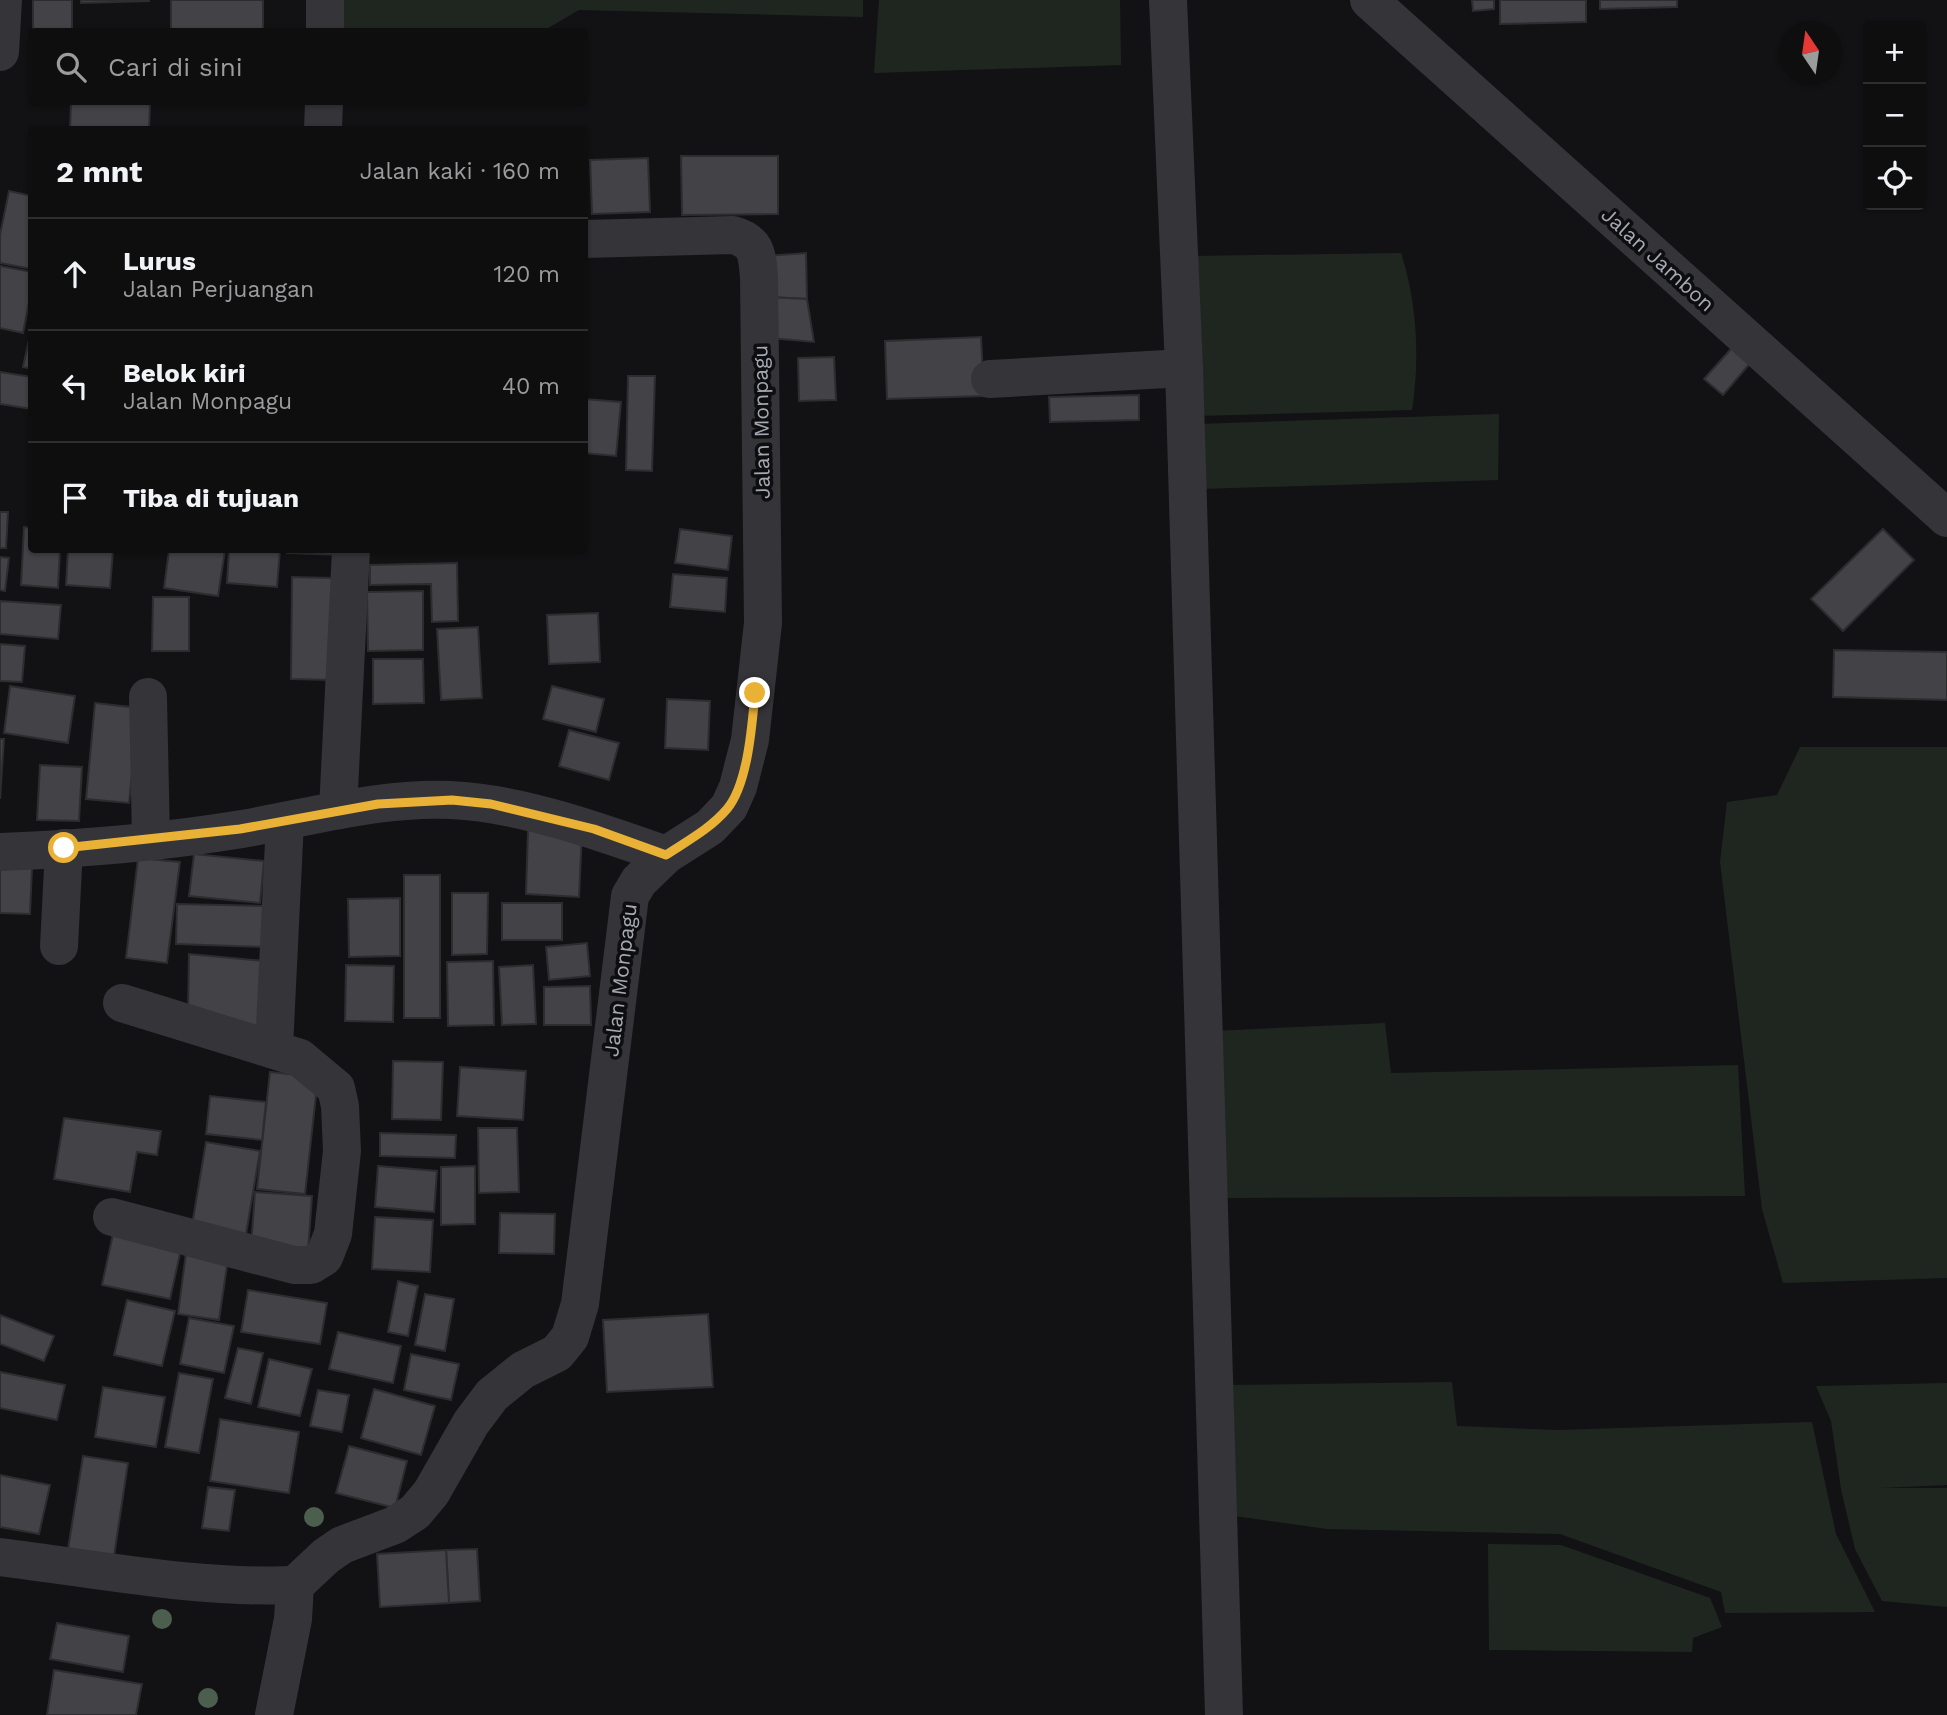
<!DOCTYPE html>
<html lang="id">
<head>
<meta charset="utf-8">
<style>
  body { margin:0; font-family:"Work Sans",sans-serif; background:#171718; color:#f1f3f6 }
  .controls { position:absolute; right:21px; top:21px; display:grid; overflow:hidden; border-radius:7px; box-shadow:0 2px 5px #0004 }
  .controls button { width:63px; height:63px; display:grid; place-items:center; padding:0; border:0; border-bottom:2px solid #2e2e2f; background:#0e0e0f; color:#f1f3f6; font:35px sans-serif }
  .compass { position:absolute; left:1779px; top:21px; width:63px; height:63px; border-radius:50%; background:#0e0e0f; box-shadow:0 2px 5px #0004; rotate:347deg }
  .stop { position:absolute; width:21px; height:21px; margin:-16px; border:5px solid #e9b136; border-radius:50%; background:#fff }
  .stop.end { background:#e9b136; border-color:#fff; box-shadow:0 2px 7px #0008 }
  .list { margin:0; padding:0; list-style:none }
  h2 { display:flex; justify-content:space-between; align-items:center; height:91px; margin:0; padding:0 28px; font-size:30px }
  h2 small { font-size:23px; font-weight:400; color:#9b9c9e }
  .list li { display:grid; grid-template-columns:46px 1fr auto; gap:21px; align-items:center; box-sizing:border-box; height:112px; padding:0 28px; border-top:2px solid #2e2e2f }
  .list b { display:block; font-size:26px; white-space:nowrap }
  .list p { margin:0; font-size:23px; white-space:nowrap; color:#9b9c9e }
  .list em { font-size:23px; font-style:normal; color:#9b9c9e }
  .icon { flex:none; width:38px; height:38px; fill:none; stroke:currentColor; stroke-width:2; stroke-linecap:round; stroke-linejoin:round }
  .map { position:relative; flex:none; width:1947px; height:1715px; overflow:hidden }
  .search { position:absolute; background:#0e0e0f; box-shadow:0 2px 5px #0004; left:28px; top:28px; width:560px; height:77px; display:flex; align-items:center; gap:18px; box-sizing:border-box; padding:0 24px; border-radius:7px; color:#9b9c9e; font-size:26px }
  .panel { position:absolute; background:#0e0e0f; box-shadow:0 2px 5px #0004; left:28px; top:126px; width:560px; height:427px; border-radius:7px }
  .map>svg:first-child { display:block }
</style>
</head>
<body>
<div class="map">
<svg width="1947" height="1715" viewBox="0 0 1947 1715">
  <rect width="100%" height="100%" fill="#121214"/>
  <!-- green -->
  <g fill="#1f2620">
    <polygon points="344,0 863,0 863,17 579,10 543,31 343,32"/>
    <polygon points="879,0 1120,0 1121,65 874,73"/>
    <path d="M1401,253c16,49 19,106 11,157l-216,6 -3,-160z"/>
    <polygon points="1499,414 1498,480 1200,489 1198,424"/>
    <polygon points="1800,747 1947,747 1947,1278 1783,1283 1762,1209 1720,862 1727,802 1777,795"/>
    <polygon points="1385,1023 1391,1073 1738,1065 1745,1196 1224,1198 1212,1031"/>
    <polygon points="1452,1382 1457,1426 1557,1430 1812,1422 1836,1534 1875,1612 1725,1613 1721,1592 1560,1534 1327,1529 1227,1515 1225,1385"/>
    <polygon points="1947,1383 1947,1485 1880,1488 1947,1488 1947,1607 1882,1601 1855,1549 1841,1489 1831,1421 1816,1386"/>
    <polygon points="1488,1544 1561,1545 1710,1598 1722,1627 1693,1638 1692,1652 1489,1650"/>
  </g>
  <!-- building -->
  <g fill="#424247" stroke="#2d2d30" stroke-width="2">
    <rect x="33" y="0" width="39" height="32"/>
    <polygon points="81,0 149,0 149,1 81,3"/>
    <rect x="171" y="0" width="92" height="32"/>
    <polygon points="1472,0 1494,0 1494,9 1473,11"/>
    <polygon points="1500,0 1586,0 1586,22 1500,24"/>
    <polygon points="1600,0 1677,0 1677,7 1600,9"/>
    <polygon points="71,102 150,102 149,130 70,130"/>
    <polygon points="681,156 778,156 778,214 682,215"/>
    <polygon points="648,158 650,212 592,214 590,160"/>
    <polygon points="9,191 32,196 32,269 0,263 0,235"/>
    <polygon points="806,253 807,299 768,297 766,256"/>
    <polygon points="0,266 32,272 32,287 23,333 0,328"/>
    <polygon points="768,297 807,299 814,342 770,338"/>
    <polygon points="30,335 32,335 32,369 23,367"/>
    <polygon points="981,337 984,396 887,399 885,341"/>
    <polygon points="1739,340 1757,355 1723,395 1704,379"/>
    <polygon points="834,357 836,400 799,401 798,358"/>
    <polygon points="0,372 32,377 32,409 0,404"/>
    <polygon points="628,376 655,376 652,471 626,470"/>
    <polygon points="1139,395 1139,420 1050,422 1049,397"/>
    <polygon points="584,399 621,402 616,456 584,453"/>
    <polygon points="0,512 8,512 6,548 0,548"/>
    <polygon points="24,527 32,528 32,550 60,550 58,588 21,585"/>
    <polygon points="680,529 732,536 728,570 675,563"/>
    <polygon points="1883,529 1914,560 1843,631 1811,599"/>
    <polygon points="68,550 113,550 110,588 66,585"/>
    <polygon points="169,550 225,550 218,596 164,588"/>
    <polygon points="229,550 280,550 277,587 227,583"/>
    <polygon points="287,550 342,550 342,555 287,553"/>
    <polygon points="0,557 9,558 5,591 0,590"/>
    <polygon points="457,563 458,621 432,622 431,584 370,585 370,565"/>
    <polygon points="673,574 727,578 725,612 670,607"/>
    <polygon points="292,577 333,578 332,680 291,679"/>
    <polygon points="423,591 423,650 368,651 367,592"/>
    <polygon points="153,597 189,597 189,651 152,651"/>
    <polygon points="0,601 61,605 58,639 0,634"/>
    <polygon points="598,613 600,662 549,664 547,615"/>
    <polygon points="478,627 482,698 441,700 437,629"/>
    <polygon points="0,644 25,646 22,682 0,681"/>
    <polygon points="1834,650 1947,652 1947,700 1833,697"/>
    <polygon points="373,659 423,659 424,703 373,704"/>
    <polygon points="10,686 75,696 68,743 4,733"/>
    <polygon points="552,686 604,699 596,732 543,719"/>
    <polygon points="667,699 710,701 708,750 665,748"/>
    <polygon points="95,703 139,708 129,803 86,799"/>
    <polygon points="569,730 619,743 609,780 559,766"/>
    <polygon points="0,739 4,739 0,799"/>
    <polygon points="40,765 82,767 79,821 37,820"/>
    <polygon points="528,830 582,833 579,897 526,894"/>
    <polygon points="194,854 264,861 260,903 189,896"/>
    <polygon points="138,858 180,862 167,963 126,958"/>
    <polygon points="0,866 32,868 30,914 0,913"/>
    <rect x="404" y="875" width="36" height="143"/>
    <polygon points="452,893 488,893 487,954 452,955"/>
    <polygon points="400,898 400,956 349,957 348,899"/>
    <rect x="502" y="903" width="60" height="37"/>
    <polygon points="177,904 264,906 263,947 176,944"/>
    <polygon points="587,943 590,976 549,980 546,947"/>
    <polygon points="189,954 265,961 259,1030 188,1013"/>
    <polygon points="493,961 494,1025 448,1026 447,962"/>
    <polygon points="346,965 394,966 393,1022 345,1021"/>
    <polygon points="533,965 536,1024 502,1025 499,967"/>
    <polygon points="590,986 591,1025 544,1025 544,987"/>
    <polygon points="393,1061 443,1062 441,1120 392,1119"/>
    <polygon points="460,1067 526,1071 523,1120 457,1116"/>
    <polygon points="270,1072 318,1077 305,1194 257,1189"/>
    <polygon points="210,1096 266,1102 262,1140 206,1134"/>
    <polygon points="64,1118 161,1131 157,1155 137,1152 130,1192 54,1179"/>
    <polygon points="478,1128 517,1128 519,1192 479,1193"/>
    <polygon points="380,1133 456,1135 455,1158 380,1156"/>
    <polygon points="206,1142 260,1151 245,1240 191,1231"/>
    <polygon points="378,1166 437,1171 434,1212 375,1207"/>
    <polygon points="475,1166 475,1224 441,1225 441,1167"/>
    <polygon points="255,1192 312,1196 308,1252 251,1247"/>
    <polygon points="500,1213 555,1214 554,1254 499,1253"/>
    <polygon points="375,1217 433,1220 430,1272 372,1269"/>
    <polygon points="113,1234 181,1249 170,1299 102,1285"/>
    <polygon points="186,1253 228,1259 219,1320 178,1314"/>
    <polygon points="398,1281 418,1286 408,1336 388,1332"/>
    <polygon points="248,1290 327,1303 320,1344 241,1332"/>
    <polygon points="425,1294 454,1299 445,1351 415,1345"/>
    <polygon points="127,1300 175,1311 162,1366 114,1355"/>
    <polygon points="708,1314 713,1387 607,1392 603,1320"/>
    <polygon points="0,1315 54,1336 44,1361 0,1344"/>
    <polygon points="189,1318 234,1326 224,1373 180,1364"/>
    <polygon points="338,1332 401,1346 393,1383 329,1369"/>
    <polygon points="238,1348 263,1353 251,1404 225,1398"/>
    <polygon points="411,1354 459,1364 451,1400 404,1390"/>
    <polygon points="269,1359 312,1369 300,1416 258,1407"/>
    <polygon points="0,1372 65,1385 57,1420 0,1408"/>
    <polygon points="179,1373 213,1379 199,1453 165,1447"/>
    <polygon points="103,1387 165,1397 156,1447 95,1437"/>
    <polygon points="374,1389 435,1406 421,1455 361,1438"/>
    <polygon points="318,1390 349,1395 342,1432 310,1426"/>
    <polygon points="220,1419 299,1432 289,1493 210,1481"/>
    <polygon points="349,1446 407,1461 395,1508 336,1493"/>
    <polygon points="83,1456 128,1463 114,1556 68,1549"/>
    <polygon points="0,1475 50,1485 39,1534 0,1527"/>
    <polygon points="208,1487 235,1490 229,1531 202,1528"/>
    <polygon points="477,1549 480,1601 449,1603 446,1550"/>
    <polygon points="446,1550 449,1603 380,1607 377,1554"/>
    <polygon points="57,1623 129,1636 123,1672 50,1659"/>
    <polygon points="54,1670 142,1684 136,1715 47,1715"/>
  </g>
  <g fill="none" stroke-linecap="round" stroke-linejoin="round">
    <!-- minor -->
    <g stroke="#343439" stroke-width="38">
      <polyline points="1168,0 1184,368 1224,1715"/>
      <polyline points="1369,0 1947,518"/>
      <polyline points="325,32 325,0"/>
      <polyline points="0,52 3,0"/>
      <polyline points="323,130 324,102"/>
      <polyline points="990,379 1184,368"/>
      <polyline points="148,697 151,840"/>
      <polyline points="338,810 351,550"/>
      <path d="M0,852c80,-3 163,-10 242,-23 70,-12 138,-32 209,-29 69,3 150,32 215,55"/>
      <polyline points="59,946 64,848"/>
      <polyline points="274,1048 285,821"/>
      <polyline points="112,1217 294,1265 311,1265 324,1257 333,1234 342,1151 340,1106 336,1088 300,1058 122,1003"/>
      <path d="M0,1557c98,12 196,32 295,28"/>
      <path d="M274,1715l19,-96 2,-34 31,-29 16,-11 53,-20 20,-13 16,-19 40,-70 21,-28 31,-25 34,-17 13,-16 10,-33 50,-408 9,-15 27,-26 44,-28 19,-20 9,-20 12,-47 13,-117 -4,-345c-2,-23 -1,-36 -26,-43l-149,4"/>
    </g>
  </g>
  <!-- trees -->
  <g fill="#4c5f4f">
    <circle cx="314" cy="1517" r="10"/>
    <circle cx="162" cy="1619" r="10"/>
    <circle cx="208" cy="1698" r="10"/>
  </g>
  <g fill="none" stroke-linecap="round" stroke-linejoin="round">
    <!-- route -->
    <path stroke="#e9b136" stroke-width="9" d="M64,848l176,-19 138,-25 74,-4 39,4 103,25 72,26c21,-14 44,-26 61,-46 21,-25 25,-84 28,-116"/>
  </g>
  <g text-anchor="middle" dominant-baseline="central" stroke-width="7" stroke-linejoin="round" paint-order="stroke">
    <!-- street labels -->
    <g font-size="21" fill="#a5a9b4" stroke="#0e0d0f">
      <text transform="translate(1658 259) rotate(42)">Jalan Jambon</text>
      <text transform="translate(761 422) rotate(-91)">Jalan Monpagu</text>
      <text transform="translate(620 980) rotate(-83)">Jalan Monpagu</text>
    </g>
  </g>
</svg>
<div class="controls">
<button>+</button>
<button>−</button>
<button><svg class="icon" aria-label="locate" viewBox="0 0 24 24"><circle cx="12" cy="12" r="6"/><path d="M12 2v4M12 18v4M2 12h4M18 12h4"/></svg></button>
</div>
<svg class="compass" viewBox="-18 -18 36 36"><path d="M0-13l5 13h-10z" fill="#e53935"/><path d="M0 13l5-13h-10z" fill="#9b9c9e"/></svg>
<div class="stop" style="left:64px;top:848px"></div>
<div class="stop end" style="left:755px;top:693px"></div>
<div class="search"><svg class="icon" aria-label="search" viewBox="0 0 24 24"><circle cx="10" cy="10" r="6"/><path d="M15 15l6 6"/></svg>Cari di sini</div>
<section class="panel">
<h2>2 mnt<small>Jalan kaki · 160 m</small></h2>
<ul class="list">
<li><svg class="icon" aria-label="ahead" viewBox="0 0 24 24"><path d="M12 20V5M6 11l6-6 6 6"/></svg><div><b>Lurus</b><p>Jalan Perjuangan</p></div><em>120 m</em></li>
<li><svg class="icon" aria-label="left" viewBox="0 0 24 24"><path d="M17 20v-9H6M10 6l-5 5 5 5"/></svg><div><b>Belok kiri</b><p>Jalan Monpagu</p></div><em>40 m</em></li>
<li><svg class="icon" aria-label="arrive" viewBox="0 0 24 24"><path d="M6 21V4h12l-3 4 3 4H6"/></svg><div><b>Tiba di tujuan</b></div></li>
</ul>
</section>
</div>
</body>
</html>
